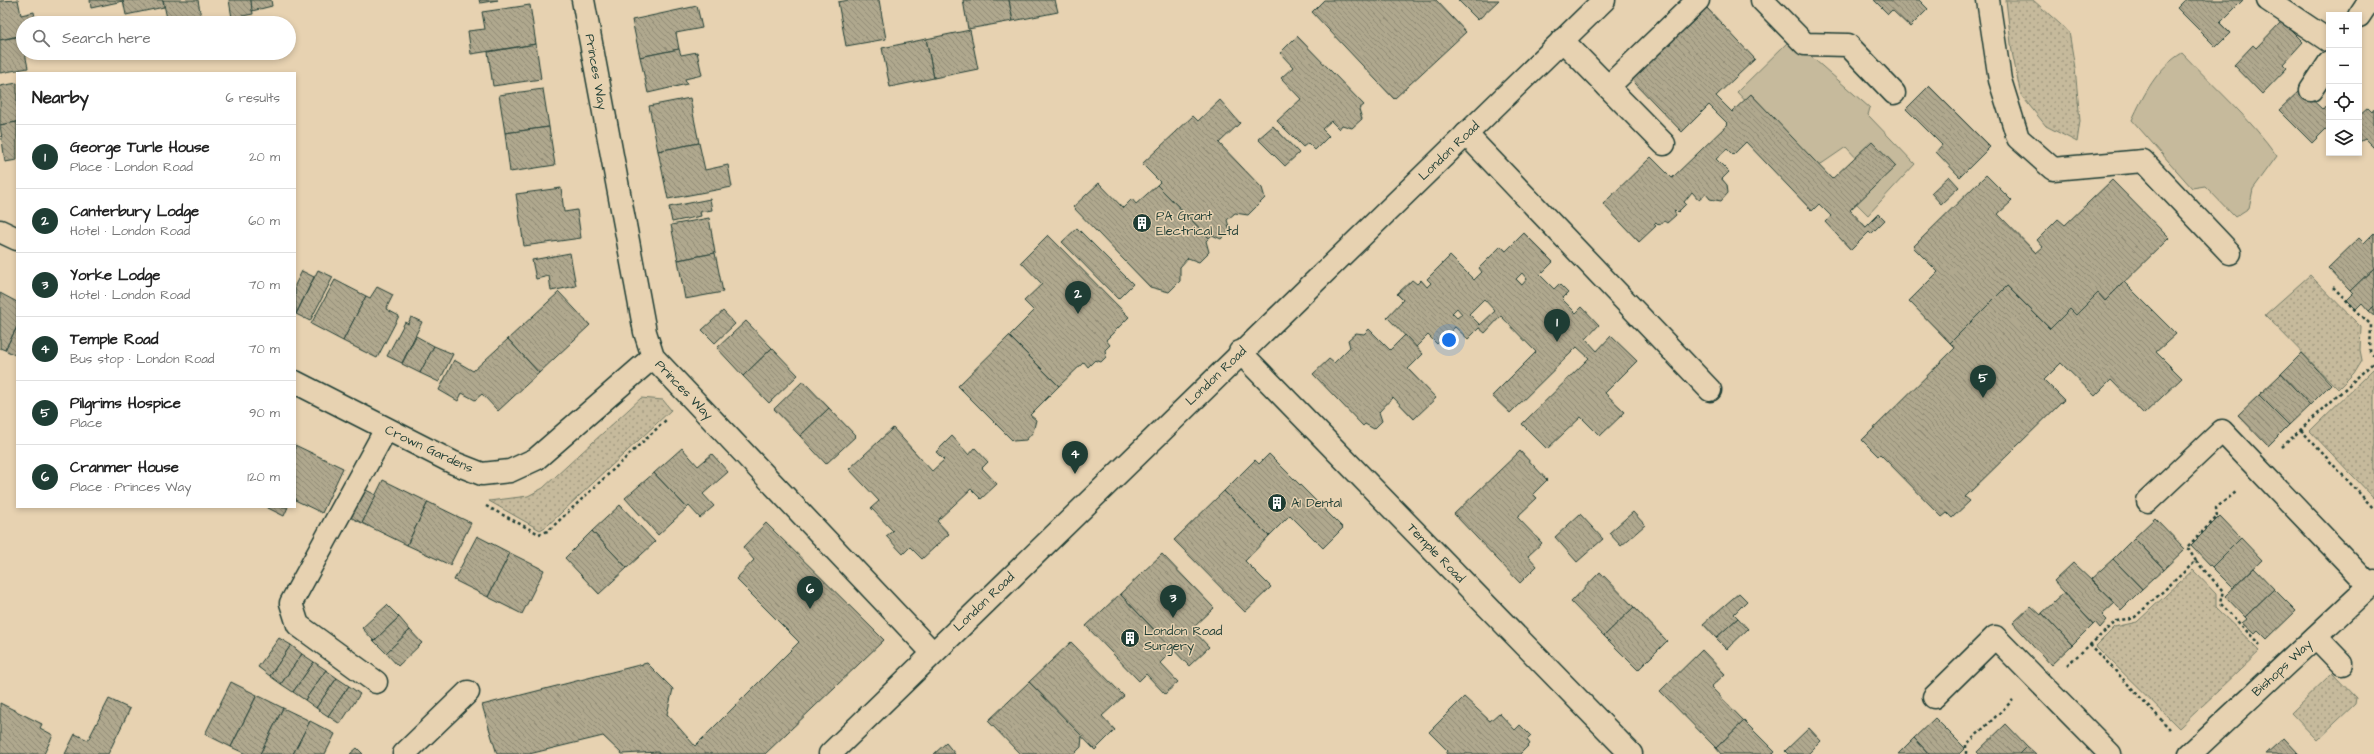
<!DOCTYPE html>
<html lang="en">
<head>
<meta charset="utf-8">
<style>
  body { margin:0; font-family:"Architects Daughter",sans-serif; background:#f6f6f6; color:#222 }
  .controls { position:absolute; right:12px; top:12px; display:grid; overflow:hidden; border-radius:0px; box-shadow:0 2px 6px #0003 }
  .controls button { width:36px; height:36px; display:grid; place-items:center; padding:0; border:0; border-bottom:1px solid #e0e0e0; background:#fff; color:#222; font:20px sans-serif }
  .you { position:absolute; left:1449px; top:340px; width:14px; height:14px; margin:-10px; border:3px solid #fff; border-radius:50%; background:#1a73e8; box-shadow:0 0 0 6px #1a73e833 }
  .badge { display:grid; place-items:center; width:26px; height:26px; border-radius:50%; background:#1f3d34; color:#fff; font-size:13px; font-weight:700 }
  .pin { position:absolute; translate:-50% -33px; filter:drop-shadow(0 1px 2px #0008) }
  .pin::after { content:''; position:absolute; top:21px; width:14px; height:12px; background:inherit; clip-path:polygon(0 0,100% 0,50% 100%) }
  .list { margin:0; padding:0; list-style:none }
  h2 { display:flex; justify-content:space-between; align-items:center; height:52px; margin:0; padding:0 16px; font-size:17px }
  h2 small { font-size:13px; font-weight:400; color:#767676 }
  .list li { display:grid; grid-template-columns:26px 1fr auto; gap:12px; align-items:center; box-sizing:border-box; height:64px; padding:0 16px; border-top:1px solid #e0e0e0 }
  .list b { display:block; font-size:15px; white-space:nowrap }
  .list p { margin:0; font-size:13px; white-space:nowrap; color:#767676 }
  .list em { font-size:13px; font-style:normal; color:#767676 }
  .icon { flex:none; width:22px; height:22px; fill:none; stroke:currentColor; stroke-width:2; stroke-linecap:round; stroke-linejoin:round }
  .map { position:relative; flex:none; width:2374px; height:754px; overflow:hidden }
  .search { position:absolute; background:#fff; box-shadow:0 2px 6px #0003; left:16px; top:16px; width:280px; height:44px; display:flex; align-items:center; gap:10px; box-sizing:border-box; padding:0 14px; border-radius:22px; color:#767676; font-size:15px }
  .panel { position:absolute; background:#fff; box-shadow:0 2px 6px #0003; left:16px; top:72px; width:280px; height:436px; border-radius:0px }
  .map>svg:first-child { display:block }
</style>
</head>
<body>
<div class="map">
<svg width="2374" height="754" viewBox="0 0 2374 754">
  <defs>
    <pattern id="grass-dots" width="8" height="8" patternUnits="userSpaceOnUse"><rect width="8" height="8" fill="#c6ba9c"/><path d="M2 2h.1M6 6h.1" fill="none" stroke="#a09880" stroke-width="1.8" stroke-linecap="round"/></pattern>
    <pattern id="building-back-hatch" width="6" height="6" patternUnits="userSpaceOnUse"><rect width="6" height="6" fill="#b0a88e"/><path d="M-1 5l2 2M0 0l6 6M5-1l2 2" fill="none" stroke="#8f8a75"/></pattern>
  </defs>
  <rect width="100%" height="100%" fill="#e7d2b1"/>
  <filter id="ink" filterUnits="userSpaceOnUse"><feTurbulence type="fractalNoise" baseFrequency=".025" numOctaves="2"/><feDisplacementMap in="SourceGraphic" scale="8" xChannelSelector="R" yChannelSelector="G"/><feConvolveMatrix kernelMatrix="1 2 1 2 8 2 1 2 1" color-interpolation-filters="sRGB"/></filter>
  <g filter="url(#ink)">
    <!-- grass -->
    <g fill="url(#grass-dots)" stroke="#727c68">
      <polygon points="2006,0 2033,0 2069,32 2075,68 2080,121 2077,142 2046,126 2021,95 2012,52"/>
      <polygon points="2310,275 2361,327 2360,350 2362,360 2354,373 2338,389 2265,315"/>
      <polygon points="2374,368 2374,498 2310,431"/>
      <polygon points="641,398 663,400 671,410 547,526 540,530 489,501 528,496 543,488"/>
      <polygon points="2193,570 2216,594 2216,608 2260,651 2179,728 2096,646 2115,627 2137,622"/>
      <polygon points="2332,673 2356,698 2355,704 2317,740 2291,713"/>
    </g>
    <!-- garden -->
    <g fill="#c6ba9c" stroke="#727c68">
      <polygon points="1791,39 1870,108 1868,115 1915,164 1868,215 1850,197 1872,175 1846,147 1811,171 1737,92"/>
      <path d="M2182,53c32,34 68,65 95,103l-24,33 -4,19 -14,9 -30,-31 -13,2 -60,-68c12,-26 25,-52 50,-67z"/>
    </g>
    <!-- building -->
    <g fill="url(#building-back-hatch)" stroke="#1f3d34" fill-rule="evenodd">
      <polygon points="18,0 21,15 34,12 36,23 23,23 23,35 0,40 0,1"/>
      <polygon points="90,0 123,0 123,1 91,8"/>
      <polygon points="163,0 198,0 202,23 168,23"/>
      <polygon points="163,0 164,7 126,15 123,0"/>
      <polygon points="229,0 251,0 253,14 232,18"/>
      <polygon points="251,0 271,0 272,6 252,11"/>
      <polygon points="479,0 498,0 480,3"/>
      <polygon points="849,0 879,0 886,39 846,46 838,2"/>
      <polygon points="963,0 1009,0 1013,21 968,29"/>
      <polygon points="1009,0 1055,0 1058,12 1013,21"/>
      <polygon points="1324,0 1436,0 1466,32 1394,99 1312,12"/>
      <polygon points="1458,0 1499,0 1478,20"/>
      <polygon points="1874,0 1919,0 1928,9 1910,27 1892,10 1888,14"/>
      <polygon points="2185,0 2243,0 2220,23 2230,33 2216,47 2177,8"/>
      <polygon points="530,5 536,44 471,54 468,31 485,29 482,12"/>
      <polygon points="697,6 702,28 676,33 679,49 640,57 632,20"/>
      <polygon points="1707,8 1755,59 1716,96 1732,112 1751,94 1832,179 1872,141 1896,166 1850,210 1866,227 1879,214 1885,220 1871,234 1869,232 1851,250 1825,222 1831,216 1819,204 1812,211 1746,142 1733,155 1727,149 1716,159 1729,172 1722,179 1727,185 1728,193 1721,201 1710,199 1706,194 1699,200 1692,192 1684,202 1686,204 1678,212 1676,210 1674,212 1676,215 1667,223 1664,221 1659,225 1656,222 1654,224 1656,226 1639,242 1603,204 1651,157 1672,178 1728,124 1709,105 1682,132 1632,80"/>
      <polygon points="2282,21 2303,42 2283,64 2287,68 2262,94 2234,65 2253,45 2256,48"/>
      <polygon points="970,30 978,69 934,78 926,39"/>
      <polygon points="22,36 23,53 25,53 28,68 0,73 0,40"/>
      <polygon points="1297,36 1364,105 1359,109 1362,119 1352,128 1342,125 1339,129 1331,121 1322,129 1329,136 1315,150 1308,143 1303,147 1277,121 1301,99 1281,78 1293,67 1280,53"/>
      <polygon points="926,39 934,78 890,87 882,48"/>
      <polygon points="536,44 541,79 493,86 488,52"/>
      <polygon points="679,49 681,55 697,52 702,75 685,79 687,84 648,93 640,57"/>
      <polygon points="17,83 17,122 0,125 0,86"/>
      <polygon points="1929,86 1990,147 1960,177 1936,152 1942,145 1906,109"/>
      <polygon points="543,89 549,127 505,133 499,95"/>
      <polygon points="2301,89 2323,110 2326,106 2329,109 2329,126 2312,143 2279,110"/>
      <polygon points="690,98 699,143 658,151 649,106"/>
      <polygon points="1220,100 1240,123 1219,143 1262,188 1265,198 1248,215 1235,213 1227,220 1230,230 1221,239 1212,235 1209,238 1157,185 1160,182 1142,164 1193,116 1198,121"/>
      <polygon points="2368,108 2372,112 2374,109 2374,148 2365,139 2359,142 2359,116"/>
      <polygon points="17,122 17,160 5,162 0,125"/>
      <polygon points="1273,126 1299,153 1285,166 1258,139"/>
      <polygon points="549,127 555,165 510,172 505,133"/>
      <polygon points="699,143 705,170 728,165 732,187 668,199 658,151"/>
      <polygon points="1986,175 2012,201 1998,214 2036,253 2043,247 2037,240 2058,219 2065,225 2112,180 2169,238 2105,301 2098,293 2076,315 2070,309 2050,329 2007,286 1950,343 1909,301 1938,272 1913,247"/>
      <polygon points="1949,176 1959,187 1941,204 1931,193"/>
      <polygon points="1099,183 1123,208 1132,199 1136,204 1157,185 1209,238 1206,241 1209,252 1199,262 1188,258 1180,267 1180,281 1169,292 1150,287 1073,207"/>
      <polygon points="561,188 564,212 577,210 581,238 524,246 516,194"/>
      <polygon points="710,199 712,210 700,212 701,216 672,222 669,207"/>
      <polygon points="709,218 715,253 678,260 671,225"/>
      <polygon points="1077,228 1133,284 1118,299 1062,242"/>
      <path d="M1524,233l29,29 -13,13 14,14 5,-5 9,9 -6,6 14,14 6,-6 17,18 -13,14 11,12 14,-15 26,25 -32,32 20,19 -25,24 -19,-19 -34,32 -25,-25 67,-66 -12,-11 -67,66 -18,-17 44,-44 -35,-36 -16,17 -6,-5 -11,11 -13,-12 -18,17 -9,-9 -12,12 -29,-30 16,-17 -6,-6 15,-14 5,4 4,-4 6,7 4,-4 -4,-4 23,-23 24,24 8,-8 -3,-4 22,-22 5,5zM1522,273l5,6 -5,6 -6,-6zM1484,299l11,12 -15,14 -11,-11zM1457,308l5,6 -5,4 -5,-5z"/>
      <polygon points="2374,233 2374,268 2350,291 2328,268 2359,238 2364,243"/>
      <polygon points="1048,235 1129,317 1106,340 1110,345 1105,350 1106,357 1101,362 1095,360 1088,367 1084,362 1059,386 1009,336 1034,311 1024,301 1042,284 1021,262"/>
      <polygon points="570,253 576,286 551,291 549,276 536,279 532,260"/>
      <polygon points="715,253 723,292 685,299 678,260"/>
      <polygon points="2374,268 2374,306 2369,311 2362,303 2356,309 2347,300 2353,294 2350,291"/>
      <polygon points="318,270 333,277 310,321 296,314"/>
      <polygon points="302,271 314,277 296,314 295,285"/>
      <polygon points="335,280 366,296 343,341 311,324"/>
      <polygon points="2124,282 2176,334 2156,352 2182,378 2144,414 2111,380 2095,396 2061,363 2044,380 2064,400 1965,497 1970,501 1952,518 1947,513 1942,517 1880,454 1878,456 1862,440 1955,348 1950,343 2007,286 2050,329 2070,309 2076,315 2098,293 2105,301"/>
      <polygon points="377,287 393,295 386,309 399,316 377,358 343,341 366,296 370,298"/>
      <polygon points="559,292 590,325 539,373 508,339"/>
      <polygon points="0,293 17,302 17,327 5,350 0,348"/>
      <polygon points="2374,306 2374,315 2369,311"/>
      <polygon points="723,311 735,324 715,343 702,330"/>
      <polygon points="411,317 422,322 402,363 387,356 405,322 408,324"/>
      <polygon points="746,321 772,348 743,376 717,348"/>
      <polygon points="17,327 17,356 5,350"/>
      <polygon points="1369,329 1390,350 1405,335 1423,354 1408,369 1436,398 1414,419 1393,397 1379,412 1382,421 1374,429 1365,424 1363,426 1313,374 1329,359 1334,363 1350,347 1348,340 1356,333 1364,334"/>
      <polygon points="416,336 434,346 420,373 402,364"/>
      <polygon points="1009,336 1059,386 1030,415 1036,420 1033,432 1026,440 1013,441 958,386"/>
      <polygon points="508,339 539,373 498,411 482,394 475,400 462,393 458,401 439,390 454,360 473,371"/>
      <polygon points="434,346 453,354 439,382 420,373"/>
      <polygon points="772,348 798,375 769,403 743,376"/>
      <polygon points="2302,353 2331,384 2310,405 2281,374"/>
      <polygon points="2281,374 2310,405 2289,425 2259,395"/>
      <polygon points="803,381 829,408 800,436 774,409"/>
      <polygon points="2259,395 2289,425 2268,446 2238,415"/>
      <polygon points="829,408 856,436 826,464 800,436"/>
      <polygon points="893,428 932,471 944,460 936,452 952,436 969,455 975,448 988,462 982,468 997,484 981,499 971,489 937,521 949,534 922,559 910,547 903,554 886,536 893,531 871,508 879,501 849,469"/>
      <polygon points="295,445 343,468 322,513 295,500"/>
      <polygon points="682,448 698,466 712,454 728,472 703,494 714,506 700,518 689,506 687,508 654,473"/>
      <polygon points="1520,451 1547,480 1533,494 1537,498 1517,517 1542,543 1528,556 1537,566 1520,583 1454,514"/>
      <polygon points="1269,454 1343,528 1323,548 1290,515 1269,536 1224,491 1255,460 1259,464"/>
      <polygon points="654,473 687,508 658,535 625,498"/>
      <polygon points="383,480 428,502 407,545 362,523"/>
      <polygon points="364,489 376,495 362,523 350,517"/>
      <polygon points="1224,491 1269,536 1245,561 1271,587 1245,612 1174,540"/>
      <polygon points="428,502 471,523 450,565 407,545"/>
      <polygon points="620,505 655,542 627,568 592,531"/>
      <polygon points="266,507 288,507 284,516"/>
      <polygon points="1633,512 1645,525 1621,546 1609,533"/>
      <polygon points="1580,514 1603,539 1577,562 1555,537"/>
      <polygon points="2220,516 2241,538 2212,567 2191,545"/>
      <polygon points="2155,518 2185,549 2164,569 2134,538"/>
      <polygon points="766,523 884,640 765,754 659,754 658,752 622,754 603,736 529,754 497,754 482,705 647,663 673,689 667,714 695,746 799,642 736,579 754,560 743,547"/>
      <polygon points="592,531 627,568 599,594 565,558"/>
      <polygon points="477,536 510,553 488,597 454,580"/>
      <polygon points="2134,538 2164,569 2142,589 2113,559"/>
      <polygon points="2241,538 2262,560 2233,588 2212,567"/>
      <polygon points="510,553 544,570 522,614 488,597"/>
      <polygon points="1162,554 1214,608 1192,629 1209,647 1189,666 1120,594"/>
      <polygon points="2113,559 2142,589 2121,610 2091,579"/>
      <polygon points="2073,563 2115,603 2102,615 2107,620 2100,628 2095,622 2093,624 2054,581"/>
      <polygon points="2254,568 2274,589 2245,617 2225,596"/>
      <polygon points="1600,572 1634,607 1604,636 1571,602"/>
      <polygon points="2274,589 2296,611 2267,639 2258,630 2254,634 2242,623 2247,619 2245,617"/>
      <polygon points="1739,593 1747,601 1734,614 1738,618 1716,638 1703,624"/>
      <polygon points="2064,593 2093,624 2072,645 2042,613"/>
      <polygon points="1120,594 1173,650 1160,663 1178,682 1165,694 1146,674 1139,681 1086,626"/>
      <polygon points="387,605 399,617 374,641 362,628"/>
      <polygon points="2031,606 2041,615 2042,613 2072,645 2051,665 2013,623"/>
      <polygon points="1634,607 1667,641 1638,670 1604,636"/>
      <polygon points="399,617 410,630 386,653 374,641"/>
      <polygon points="1738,618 1748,629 1727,649 1716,638"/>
      <polygon points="410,630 422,643 398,666 386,653"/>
      <polygon points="279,638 291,645 270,676 258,667"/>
      <polygon points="1071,642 1124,696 1102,716 1115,730 1095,750 1029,682"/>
      <polygon points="291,645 302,654 281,684 270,676"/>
      <polygon points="1702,650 1725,674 1711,687 1744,721 1716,748 1660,691"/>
      <polygon points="302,654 314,662 293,692 281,684"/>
      <polygon points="314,662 326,670 305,700 293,692"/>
      <polygon points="326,670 337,678 316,708 305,700"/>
      <polygon points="337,678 349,686 328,716 316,708"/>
      <polygon points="231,682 257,695 231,747 205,734"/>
      <polygon points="1029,682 1082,736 1081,747 1074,754 1020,754 988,721"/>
      <polygon points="349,686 360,694 340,724 328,716"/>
      <polygon points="257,695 283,708 260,754 246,754 231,747"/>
      <polygon points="1464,697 1490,721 1499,713 1515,730 1520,725 1531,736 1527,740 1530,744 1520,754 1446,754 1448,751 1429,732"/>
      <polygon points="109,699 130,709 108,754 65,754 75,734 88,740"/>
      <polygon points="0,703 42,724 40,728 53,735 44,754 0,754"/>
      <polygon points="283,708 310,721 293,754 260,754"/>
      <polygon points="1935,718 1965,748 1959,754 1929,754 1914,738"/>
      <polygon points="310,721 335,734 325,754 293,754"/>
      <polygon points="1744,721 1775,752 1773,754 1721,754 1716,748"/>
      <polygon points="2006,724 2027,746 2019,754 1979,754 1977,752"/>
      <polygon points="1809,728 1821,741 1808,754 1788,754 1785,751"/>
      <polygon points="1914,738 1929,754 1898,754"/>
      <polygon points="2284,738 2299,754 2266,754 2277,744"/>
      <polygon points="946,743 955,754 934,754"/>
      <polygon points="2027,746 2036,754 2019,754"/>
      <polygon points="357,748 363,754 350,754"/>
    </g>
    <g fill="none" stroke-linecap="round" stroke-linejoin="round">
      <!-- minor casing -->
      <g stroke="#1f3d34" stroke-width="25">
        <g id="minor">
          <polyline points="583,0 645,332 653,357 932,652"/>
          <polyline points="1762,0 1805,44 1848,45 1894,93"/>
          <polyline points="1988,0 2000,80 2018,138 2053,169 2143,161 2230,253"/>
          <polyline points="2268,0 2329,41"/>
          <polyline points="2359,16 2369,1"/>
          <polyline points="1562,40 1608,87 1698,0"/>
          <polyline points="1608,87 1664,144"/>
          <polyline points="2311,90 2329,63"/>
          <polyline points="1466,134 1710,390"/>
          <polyline points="0,231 17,239"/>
          <polyline points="1240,352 1631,754"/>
          <polyline points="295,382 454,463 482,474 510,471 536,459 653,357"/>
          <polyline points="2148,501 2222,431 2370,586"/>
          <polyline points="2316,637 2342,664"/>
          <polyline points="376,682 298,625 291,603 386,429"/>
          <polyline points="1934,697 1995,637 2110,754"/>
          <polyline points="404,754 468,692"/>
          <polyline points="830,754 1604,0"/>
          <polyline points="2190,754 2374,582"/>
        </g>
      </g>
      <!-- path -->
      <g stroke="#1f3d34" stroke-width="2.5" stroke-dasharray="3 3" stroke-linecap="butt">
        <polyline points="2333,287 2371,325 2370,352 2374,356"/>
        <polyline points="2301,430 2374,509"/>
        <polyline points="2282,447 2374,362"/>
        <polyline points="486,506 539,534 548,531 667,419"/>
        <polyline points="2196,561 2187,547 2217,517 2216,508 2236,492"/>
        <polyline points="2090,644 2170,729"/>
        <polyline points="2067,665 2117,621 2135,617 2196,561 2223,591 2220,603 2260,645"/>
        <polyline points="1966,754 1966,745 2013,700"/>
      </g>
      <!-- minor -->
      <use href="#minor" stroke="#e7d2b1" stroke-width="22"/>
    </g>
  </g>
  <!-- icons -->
  <defs>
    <g id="building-disc" transform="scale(1)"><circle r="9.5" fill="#1f3d34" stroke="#e7d2b1"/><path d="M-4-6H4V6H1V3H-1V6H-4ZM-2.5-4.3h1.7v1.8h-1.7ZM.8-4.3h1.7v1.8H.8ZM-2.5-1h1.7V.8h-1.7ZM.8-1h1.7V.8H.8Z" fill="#fff"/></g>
  </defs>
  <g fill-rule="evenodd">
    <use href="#building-disc" x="1142" y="223"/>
    <use href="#building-disc" x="1277" y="503"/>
    <use href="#building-disc" x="1130" y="638"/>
  </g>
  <g text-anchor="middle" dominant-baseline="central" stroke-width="3" stroke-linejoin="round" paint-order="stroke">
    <!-- street labels -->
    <g font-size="13" fill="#1f3d34" stroke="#e7d2b1">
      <text transform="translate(596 72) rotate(80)">Princes Way</text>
      <text transform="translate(1449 151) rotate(-44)">London Road</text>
      <text transform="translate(1216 376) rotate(-44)">London Road</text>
      <text transform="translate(684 390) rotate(46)">Princes Way</text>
      <text transform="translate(429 449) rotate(25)">Crown Gardens</text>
      <text transform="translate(1436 553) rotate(46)">Temple Road</text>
      <text transform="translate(984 602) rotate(-44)">London Road</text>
      <text transform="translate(2282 668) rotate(-43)">Bishops Way</text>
    </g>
    <!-- poi labels -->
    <g font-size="13" fill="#1f3d34" stroke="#e7d2b1" text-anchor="start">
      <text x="1156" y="216">PA Grant<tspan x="1156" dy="15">Electrical Ltd</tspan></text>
      <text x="1291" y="503">A1 Dental</text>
      <text x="1144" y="631">London Road<tspan x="1144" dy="15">Surgery</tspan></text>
    </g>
  </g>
</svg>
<div class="controls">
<button>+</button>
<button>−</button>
<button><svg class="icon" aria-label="locate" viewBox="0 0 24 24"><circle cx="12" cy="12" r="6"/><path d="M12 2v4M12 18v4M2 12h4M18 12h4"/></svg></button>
<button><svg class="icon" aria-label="layers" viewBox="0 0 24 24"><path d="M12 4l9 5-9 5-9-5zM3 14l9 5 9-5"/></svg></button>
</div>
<div class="you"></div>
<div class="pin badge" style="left:1557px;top:342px">1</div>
<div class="pin badge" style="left:1078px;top:314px">2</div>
<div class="pin badge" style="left:1173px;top:618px">3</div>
<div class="pin badge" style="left:1075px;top:474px">4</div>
<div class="pin badge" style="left:1983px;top:398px">5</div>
<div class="pin badge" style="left:810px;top:609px">6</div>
<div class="search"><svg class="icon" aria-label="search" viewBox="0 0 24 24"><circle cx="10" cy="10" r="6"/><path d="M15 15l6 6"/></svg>Search here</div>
<section class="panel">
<h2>Nearby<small>6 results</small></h2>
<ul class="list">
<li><span class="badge">1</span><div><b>George Turle House</b><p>Place · London Road</p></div><em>20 m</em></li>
<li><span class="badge">2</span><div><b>Canterbury Lodge</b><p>Hotel · London Road</p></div><em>60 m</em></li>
<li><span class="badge">3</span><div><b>Yorke Lodge</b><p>Hotel · London Road</p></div><em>70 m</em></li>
<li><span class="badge">4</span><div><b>Temple Road</b><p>Bus stop · London Road</p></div><em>70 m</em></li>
<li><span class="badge">5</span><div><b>Pilgrims Hospice</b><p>Place</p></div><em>90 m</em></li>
<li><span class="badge">6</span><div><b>Cranmer House</b><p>Place · Princes Way</p></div><em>120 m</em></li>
</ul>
</section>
</div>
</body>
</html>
